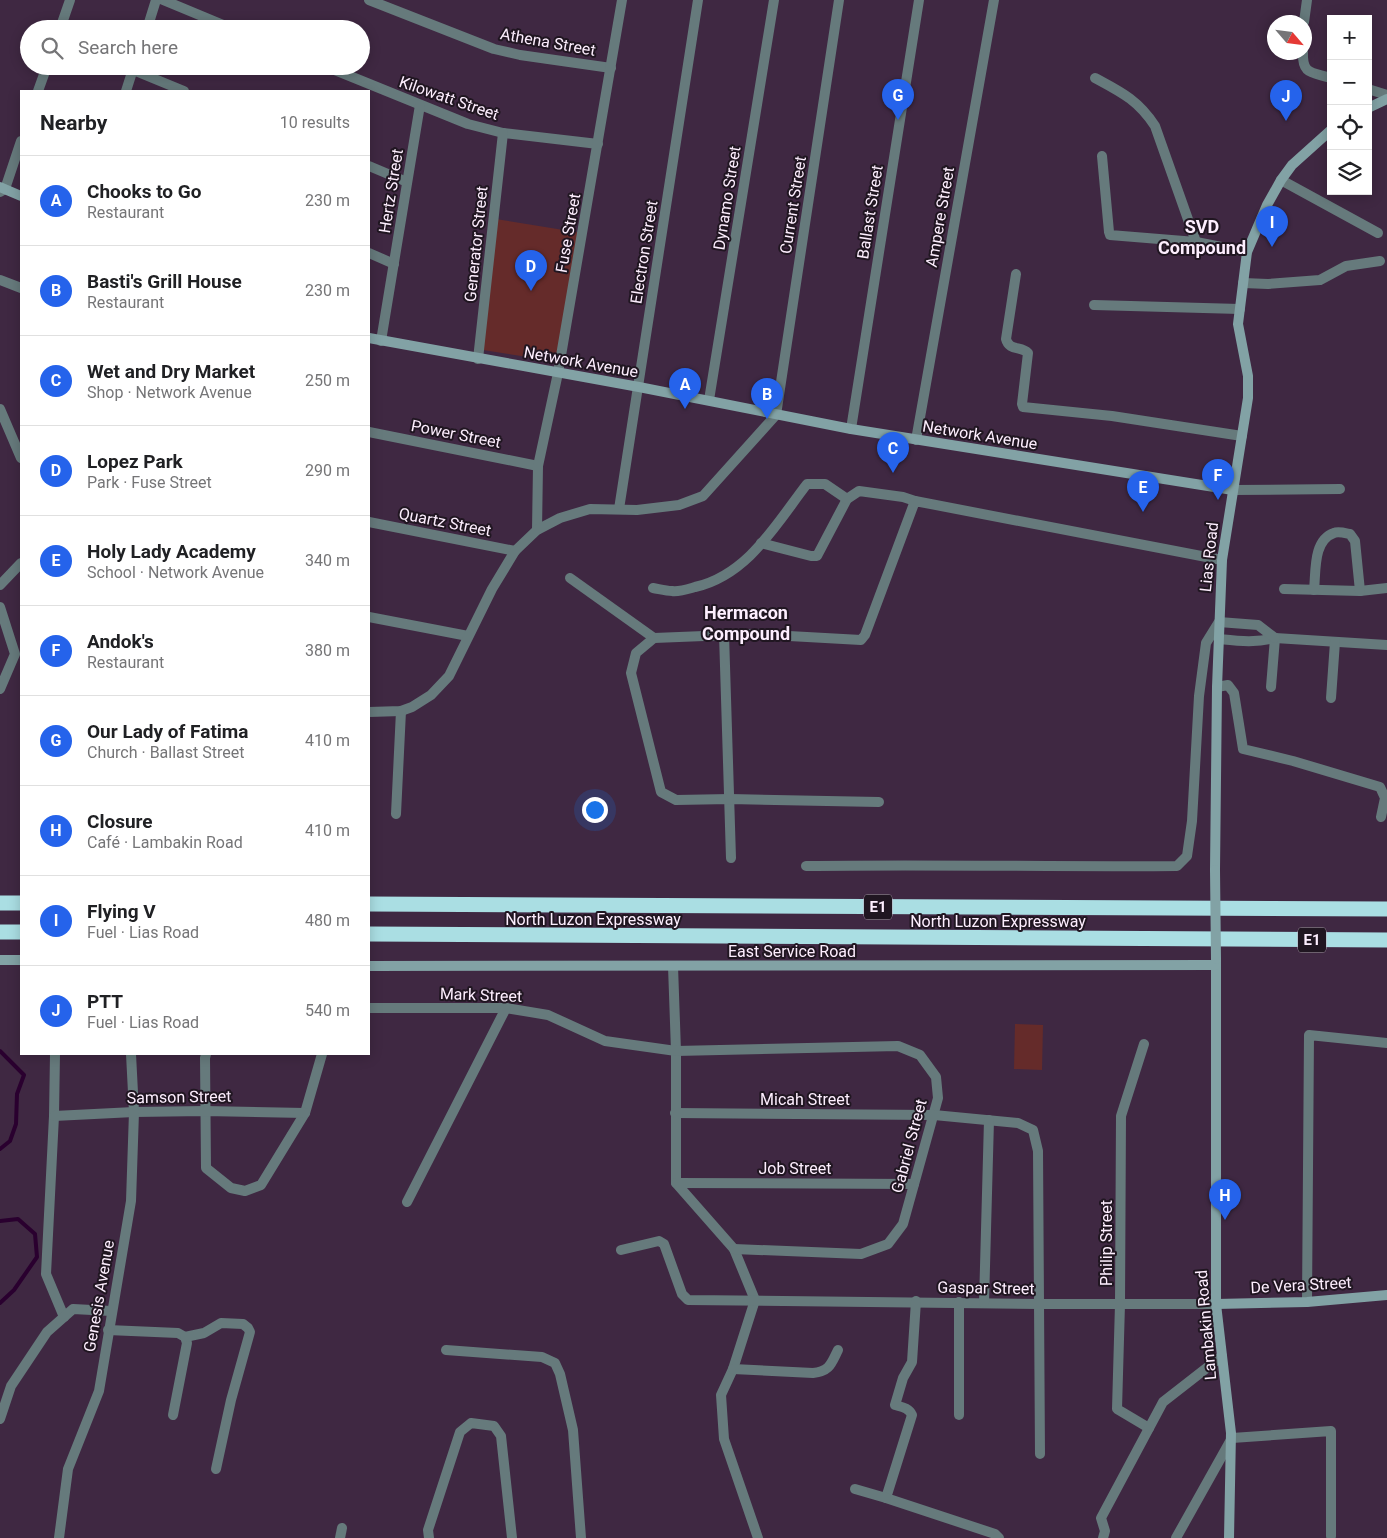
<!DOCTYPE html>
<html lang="en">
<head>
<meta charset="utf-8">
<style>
  body { margin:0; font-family:Roboto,sans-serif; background:#f6f6f6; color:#202124 }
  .controls { position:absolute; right:15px; top:15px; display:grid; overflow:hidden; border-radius:0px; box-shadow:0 2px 12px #0003 }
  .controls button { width:45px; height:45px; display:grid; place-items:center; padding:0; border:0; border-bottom:1px solid #e0e0e0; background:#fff; color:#202124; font:25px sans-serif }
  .compass { position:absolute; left:1267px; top:15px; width:45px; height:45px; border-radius:50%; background:#fff; box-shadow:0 2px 12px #0003; rotate:118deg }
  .you { position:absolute; left:594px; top:809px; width:18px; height:18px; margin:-12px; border:4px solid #fff; border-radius:50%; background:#1a73e8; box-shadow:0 0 0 8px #1a73e833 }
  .badge { display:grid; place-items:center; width:32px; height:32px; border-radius:50%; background:#2563eb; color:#fff; font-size:16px; font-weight:700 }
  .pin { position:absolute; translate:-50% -41px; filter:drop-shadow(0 1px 2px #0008) }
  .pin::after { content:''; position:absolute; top:26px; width:18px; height:15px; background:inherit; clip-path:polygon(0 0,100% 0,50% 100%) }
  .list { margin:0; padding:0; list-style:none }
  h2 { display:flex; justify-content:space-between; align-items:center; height:65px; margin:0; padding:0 20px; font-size:21px }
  h2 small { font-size:16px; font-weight:400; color:#757577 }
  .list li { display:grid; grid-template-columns:32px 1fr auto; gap:15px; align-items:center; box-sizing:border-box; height:90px; padding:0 20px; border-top:1px solid #e0e0e0 }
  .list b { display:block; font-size:19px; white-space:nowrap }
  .list p { margin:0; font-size:16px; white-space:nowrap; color:#757577 }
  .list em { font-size:16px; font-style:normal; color:#757577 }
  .icon { flex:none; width:28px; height:28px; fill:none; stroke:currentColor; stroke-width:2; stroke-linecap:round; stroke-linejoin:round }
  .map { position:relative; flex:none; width:1387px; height:1538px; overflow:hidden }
  .search { position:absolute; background:#fff; box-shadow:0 2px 12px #0003; left:20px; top:20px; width:350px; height:55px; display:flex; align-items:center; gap:12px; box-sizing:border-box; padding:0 18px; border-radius:28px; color:#757577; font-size:19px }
  .panel { position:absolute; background:#fff; box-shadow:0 2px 12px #0003; left:20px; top:90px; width:350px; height:965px; border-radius:0px }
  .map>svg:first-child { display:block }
</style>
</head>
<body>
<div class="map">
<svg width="1387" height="1538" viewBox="0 0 1387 1538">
  <rect width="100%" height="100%" fill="#3f2842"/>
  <!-- green -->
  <g fill="#652b2a">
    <polygon points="496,219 582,233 560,362 483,350"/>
    <polygon points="1015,1024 1043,1025 1042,1070 1014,1069"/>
  </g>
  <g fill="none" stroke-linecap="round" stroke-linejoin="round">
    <!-- stream -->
    <g stroke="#2a002f" stroke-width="4">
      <polyline points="0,1051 24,1075 17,1094 16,1124 10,1141 0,1149"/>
      <polyline points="0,1221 18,1219 35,1234 37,1257 14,1290 0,1303"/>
    </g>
    <!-- street -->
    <g stroke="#667a7c" stroke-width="10">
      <polyline points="163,0 233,29"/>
      <polyline points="369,0 494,49 520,55 611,68"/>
      <polyline points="1304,22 1307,0"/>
      <polyline points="60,29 70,0"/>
      <polyline points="147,29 156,0"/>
      <path d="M1303,52c-1,23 9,20 28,26"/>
      <polyline points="325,66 468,124 503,133 598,144"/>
      <polyline points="133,70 184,91"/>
      <path d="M1095,78c26,14 43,22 60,48l41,116"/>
      <polyline points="1368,89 1387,95"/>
      <polyline points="38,91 47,66"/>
      <polyline points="126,91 134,66"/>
      <polyline points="1102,156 1109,232 1110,235 1196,242 1247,252"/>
      <polyline points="369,166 407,182"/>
      <polyline points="1281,180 1378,233"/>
      <polyline points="0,192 5,189 21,141"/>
      <polyline points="369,253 394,264"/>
      <path d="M1016,274l-10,65c3,12 15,7 22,14l-6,51 1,3 89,9 130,20"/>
      <polyline points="0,280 21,288"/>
      <polyline points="1243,283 1268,284 1320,280 1346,266 1380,261"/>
      <polyline points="1094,305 1240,309"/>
      <polyline points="381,341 420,105"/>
      <polyline points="478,359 503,133"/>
      <polyline points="709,400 774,0"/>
      <polyline points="0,409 21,458"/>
      <polyline points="851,429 919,0"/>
      <polyline points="369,432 538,466"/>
      <polyline points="916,440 994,0"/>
      <polyline points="1233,490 1340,489"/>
      <polyline points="619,509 698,0"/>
      <polyline points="369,522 515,551"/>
      <polyline points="537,530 538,466 558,373 622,0"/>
      <polyline points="761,543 811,556 817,556 847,499 859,491 903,497 915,501"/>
      <polyline points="570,578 654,638"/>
      <polyline points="0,585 21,563"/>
      <path d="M653,588c6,1 13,3 19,3 7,1 16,-2 23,-4 53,-12 81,-63 112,-103h18l22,15"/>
      <polyline points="1284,589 1360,591 1387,588"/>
      <path d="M1314,590c2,-19 -1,-50 20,-57 4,-2 11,0 16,1l5,7 5,50"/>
      <polyline points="0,607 15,654 0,689"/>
      <polyline points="369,617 468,636"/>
      <polyline points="724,634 731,858"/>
      <path d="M1219,639c20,2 37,4 56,-1l112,7"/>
      <polyline points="1217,687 1228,685 1234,693 1243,749 1293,761 1380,787 1385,798 1381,817"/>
      <polyline points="1271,687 1275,638"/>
      <polyline points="1331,698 1335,642"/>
      <polyline points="369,712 401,711 412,707 431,695 449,676 492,589 515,551 537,530 560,518 590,509 637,510 679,505 703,496 776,415 839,0"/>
      <polyline points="879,802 730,799 676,800 661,792 631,673 636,653 654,638 754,634 861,640 865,635 915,501 1222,560"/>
      <polyline points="396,814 401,711"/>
      <path d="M806,866c123,-2 247,1 371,0l10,-10 5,-35 7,-125 7,-53 13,-21 39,3 17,13"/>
      <polyline points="673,966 676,1051 676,1183 734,1249 755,1300 733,1369 721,1395 724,1439 758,1538"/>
      <polyline points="369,1008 506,1008 548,1015 605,1041 676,1051 898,1046 920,1055 936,1077 938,1098 903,1224 888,1244 861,1254 734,1249"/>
      <polyline points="1144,1044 1121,1116 1120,1304 1117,1409 1149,1428"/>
      <polyline points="55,1054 54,1116 46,1274 64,1317"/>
      <polyline points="206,1054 205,1058 206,1168 231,1188 245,1191 261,1185 305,1113 322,1054"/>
      <polyline points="675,1113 934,1115 1018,1123 1033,1130 1038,1151 1040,1454"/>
      <polyline points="54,1116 134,1112 205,1111 305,1113"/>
      <polyline points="676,1183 914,1184"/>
      <polyline points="407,1202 506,1008"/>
      <polyline points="621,1250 659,1241 664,1244 682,1294 688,1300 1039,1304 1216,1304"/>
      <path d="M916,1301l-4,61 -9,16 -8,27c7,2 14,3 17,10l-26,83 109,36 4,4"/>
      <polyline points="1307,1302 1309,1035 1387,1043"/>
      <polyline points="984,1303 989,1120"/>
      <polyline points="108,1330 178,1333 185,1337 187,1343 173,1415"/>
      <polyline points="185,1337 204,1333 221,1323 243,1324 248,1328 250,1332 231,1400 216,1469"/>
      <polyline points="446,1350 542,1357 555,1363 560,1374 573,1430 581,1538"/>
      <path d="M733,1369l80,4c17,-2 18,-9 25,-23"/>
      <polyline points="959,1415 959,1302"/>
      <polyline points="0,1419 11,1386 47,1332 73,1309 111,1311"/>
      <polyline points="855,1489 886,1498"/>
      <polyline points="59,1538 68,1469 99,1391 131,1201 134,1112 131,1054"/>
      <polyline points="340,1538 342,1528"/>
      <polyline points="429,1538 428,1530 460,1432 471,1423 494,1426 501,1436 512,1538"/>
      <polyline points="1103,1538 1105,1531 1101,1518 1163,1402 1222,1356"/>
      <polyline points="1176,1538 1232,1438 1331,1431 1331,1536"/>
    </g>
    <!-- secondary -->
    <g stroke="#82a2a5" stroke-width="10">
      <polyline points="1368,108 1387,99"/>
      <polyline points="0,187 21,196"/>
      <polyline points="369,338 639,387 851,429 1233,490"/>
      <polyline points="1215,870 1217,687 1222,560 1248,398 1248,376 1238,324 1247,252 1267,205 1281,180 1292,165 1331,130"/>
      <polyline points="0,960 21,960"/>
      <polyline points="1216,960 1216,1304 1231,1433 1229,1538"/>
      <polyline points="369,966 1216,965"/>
      <polyline points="1216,1304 1307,1302 1387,1295"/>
    </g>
    <!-- highway -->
    <g stroke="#aadee3" stroke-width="15">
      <polyline points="0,903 21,903"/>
      <polyline points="369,904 1387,909"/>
      <polyline points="0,932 21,932"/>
      <polyline points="369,934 1387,940"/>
    </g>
    <!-- secondary-bridge -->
    <polyline stroke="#82a2a5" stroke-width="10" points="1215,870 1216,959"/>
  </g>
  <g text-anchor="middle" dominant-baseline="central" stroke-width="4" stroke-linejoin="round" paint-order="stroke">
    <!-- shield labels -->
    <g fill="#201621" stroke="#bbadbc" stroke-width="1">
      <rect x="864" y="894.5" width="28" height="25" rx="4"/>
      <rect x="1298" y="927.5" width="28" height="25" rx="4"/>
    </g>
    <g font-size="15" font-weight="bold" fill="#fdeefe">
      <text x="878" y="907">E1</text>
      <text x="1312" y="940">E1</text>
    </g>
    <!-- street labels -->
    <g font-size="16" fill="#fdeefe" stroke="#201621">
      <text transform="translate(548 42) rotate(10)">Athena Street</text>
      <text transform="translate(449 98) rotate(19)">Kilowatt Street</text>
      <text transform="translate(391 191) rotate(-81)">Hertz Street</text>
      <text transform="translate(727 198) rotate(-81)">Dynamo Street</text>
      <text transform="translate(793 205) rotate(-81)">Current Street</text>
      <text transform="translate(870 212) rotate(-81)">Ballast Street</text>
      <text transform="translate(940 217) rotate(-80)">Ampere Street</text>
      <text transform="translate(568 233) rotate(-80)">Fuse Street</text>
      <text transform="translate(476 244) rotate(-84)">Generator Street</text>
      <text transform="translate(644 252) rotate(-81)">Electron Street</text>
      <text transform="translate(581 362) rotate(10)">Network Avenue</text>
      <text transform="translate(456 434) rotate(11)">Power Street</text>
      <text transform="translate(980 435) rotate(9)">Network Avenue</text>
      <text transform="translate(445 522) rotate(11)">Quartz Street</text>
      <text transform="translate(1209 557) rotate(-84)">Lias Road</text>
      <text x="593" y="919">North Luzon Expressway</text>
      <text x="998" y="921">North Luzon Expressway</text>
      <text x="792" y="951">East Service Road</text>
      <text transform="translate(481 995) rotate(2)">Mark Street</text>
      <text transform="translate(179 1097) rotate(-1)">Samson Street</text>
      <text x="805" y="1099">Micah Street</text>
      <text transform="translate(909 1146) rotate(-75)">Gabriel Street</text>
      <text x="795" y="1168">Job Street</text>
      <text transform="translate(1106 1243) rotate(-90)">Philip Street</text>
      <text transform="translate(1301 1285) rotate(-3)">De Vera Street</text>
      <text transform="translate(986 1288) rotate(1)">Gaspar Street</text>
      <text transform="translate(99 1296) rotate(-80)">Genesis Avenue</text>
      <text transform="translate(1206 1325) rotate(-95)">Lambakin Road</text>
    </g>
    <!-- neighbourhood labels -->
    <g font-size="18" font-weight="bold" fill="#fdeefe" stroke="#201621">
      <text x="1202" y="226">SVD<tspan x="1202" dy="21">Compound</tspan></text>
      <text x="746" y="612">Hermacon<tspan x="746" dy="21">Compound</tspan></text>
    </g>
  </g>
</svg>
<div class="controls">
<button>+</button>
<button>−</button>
<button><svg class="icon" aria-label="locate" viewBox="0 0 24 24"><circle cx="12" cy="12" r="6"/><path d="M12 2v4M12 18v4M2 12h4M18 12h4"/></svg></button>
<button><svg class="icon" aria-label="layers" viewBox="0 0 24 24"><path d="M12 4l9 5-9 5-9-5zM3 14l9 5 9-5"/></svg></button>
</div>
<svg class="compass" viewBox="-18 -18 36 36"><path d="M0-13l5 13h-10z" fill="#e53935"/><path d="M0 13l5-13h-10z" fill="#757577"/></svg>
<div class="you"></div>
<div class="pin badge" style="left:685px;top:409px">A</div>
<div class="pin badge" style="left:767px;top:419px">B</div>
<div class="pin badge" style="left:893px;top:473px">C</div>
<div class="pin badge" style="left:531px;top:291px">D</div>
<div class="pin badge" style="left:1143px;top:512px">E</div>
<div class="pin badge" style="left:1218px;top:500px">F</div>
<div class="pin badge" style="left:898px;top:120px">G</div>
<div class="pin badge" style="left:1225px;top:1220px">H</div>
<div class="pin badge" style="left:1272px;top:247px">I</div>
<div class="pin badge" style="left:1286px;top:121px">J</div>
<div class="search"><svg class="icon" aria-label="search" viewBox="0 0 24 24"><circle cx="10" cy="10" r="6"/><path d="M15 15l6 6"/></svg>Search here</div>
<section class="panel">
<h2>Nearby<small>10 results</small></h2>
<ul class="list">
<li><span class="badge">A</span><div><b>Chooks to Go</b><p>Restaurant</p></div><em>230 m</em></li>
<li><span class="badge">B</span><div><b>Basti's Grill House</b><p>Restaurant</p></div><em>230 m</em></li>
<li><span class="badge">C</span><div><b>Wet and Dry Market</b><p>Shop · Network Avenue</p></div><em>250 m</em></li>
<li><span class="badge">D</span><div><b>Lopez Park</b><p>Park · Fuse Street</p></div><em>290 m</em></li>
<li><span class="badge">E</span><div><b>Holy Lady Academy</b><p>School · Network Avenue</p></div><em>340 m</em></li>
<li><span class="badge">F</span><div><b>Andok's</b><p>Restaurant</p></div><em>380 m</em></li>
<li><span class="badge">G</span><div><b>Our Lady of Fatima</b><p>Church · Ballast Street</p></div><em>410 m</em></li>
<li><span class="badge">H</span><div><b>Closure</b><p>Café · Lambakin Road</p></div><em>410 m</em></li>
<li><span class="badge">I</span><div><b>Flying V</b><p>Fuel · Lias Road</p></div><em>480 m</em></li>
<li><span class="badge">J</span><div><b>PTT</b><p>Fuel · Lias Road</p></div><em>540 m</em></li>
</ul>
</section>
</div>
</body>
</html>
